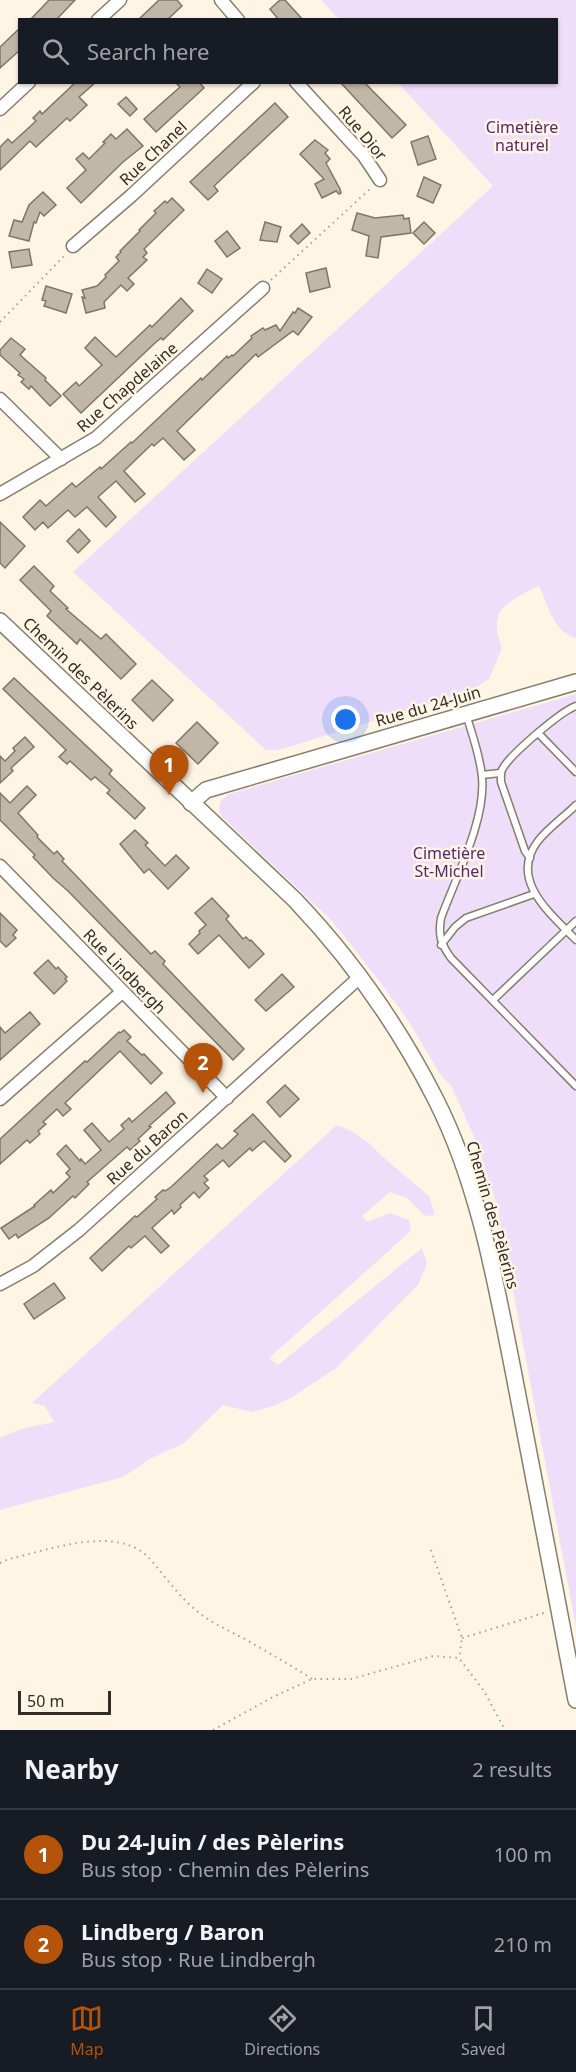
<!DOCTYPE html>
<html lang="en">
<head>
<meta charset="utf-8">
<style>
  body { margin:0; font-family:"Noto Sans",sans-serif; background:#242831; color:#f1f3f6 }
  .scale { position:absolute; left:18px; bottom:15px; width:93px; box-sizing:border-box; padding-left:6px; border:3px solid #312e27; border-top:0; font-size:16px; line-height:21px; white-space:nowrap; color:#312e27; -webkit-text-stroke:4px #fff5e5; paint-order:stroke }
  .you { position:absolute; left:346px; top:720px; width:21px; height:21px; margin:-15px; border:4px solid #fff; border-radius:50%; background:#1a73e8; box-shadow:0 0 0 9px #1a73e833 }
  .badge { display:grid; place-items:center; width:39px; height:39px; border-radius:50%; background:#b45309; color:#fff; font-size:20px; font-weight:700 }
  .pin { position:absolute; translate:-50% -50px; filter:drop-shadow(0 2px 3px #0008) }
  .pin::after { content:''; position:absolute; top:32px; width:21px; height:18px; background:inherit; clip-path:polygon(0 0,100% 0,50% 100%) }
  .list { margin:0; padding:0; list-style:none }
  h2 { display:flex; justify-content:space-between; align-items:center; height:78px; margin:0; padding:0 24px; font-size:26px }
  h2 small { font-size:20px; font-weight:400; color:#9ea1a6 }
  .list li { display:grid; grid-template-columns:39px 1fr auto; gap:18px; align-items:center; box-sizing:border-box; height:90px; padding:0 24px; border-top:2px solid #363941 }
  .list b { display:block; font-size:22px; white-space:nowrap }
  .list p { margin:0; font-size:20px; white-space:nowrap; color:#9ea1a6 }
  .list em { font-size:20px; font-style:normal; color:#9ea1a6 }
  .icon { flex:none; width:33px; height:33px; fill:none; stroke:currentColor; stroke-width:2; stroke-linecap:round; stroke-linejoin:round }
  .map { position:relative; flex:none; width:576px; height:1730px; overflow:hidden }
  .search { position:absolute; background:#171b24; box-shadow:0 2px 4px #0004; left:18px; right:18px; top:18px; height:66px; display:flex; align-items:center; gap:15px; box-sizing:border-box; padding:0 21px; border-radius:0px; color:#9ea1a6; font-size:22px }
  .sheet { height:258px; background:#171b24 }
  nav { display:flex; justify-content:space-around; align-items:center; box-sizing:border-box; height:84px; border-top:2px solid #363941; background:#171b24; font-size:16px; color:#9ea1a6 }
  nav a { display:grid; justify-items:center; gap:3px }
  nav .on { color:#b45309 }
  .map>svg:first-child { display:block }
</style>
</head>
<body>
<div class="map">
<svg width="576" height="1730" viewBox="0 0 576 1730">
  <rect width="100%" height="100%" fill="#fff5e5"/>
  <!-- green -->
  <g fill="#efdef9">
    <path d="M321,0h255v638c-23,-6 -28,-34 -37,-52 -32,16 -52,23 -37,62l-13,31 -19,12 -191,59h-13l-193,-178 420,-386 -95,-103 158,-1v-62l-217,-1z"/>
    <polygon points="576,694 576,1627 497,1205 478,1146 452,1087 440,1074 409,1022 387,991 332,921 223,818 219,811 220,802 229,794"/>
    <polygon points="337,1125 351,1131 369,1143 384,1158 429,1196 435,1215 425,1216 407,1198 390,1192 362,1216 368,1222 390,1213 409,1220 411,1231 269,1358 278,1365 422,1248 427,1264 418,1285 336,1368 289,1399 273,1406 252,1412 223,1405 184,1443 150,1459 123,1477 0,1510 0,1438 21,1429 54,1422 45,1406 32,1403"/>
  </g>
  <!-- building -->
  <g fill="#c0b7a7" stroke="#7e7667" stroke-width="1.5">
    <polygon points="49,0 75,0 56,20 30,20"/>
    <polygon points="159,0 177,0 182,6 167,20 138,20"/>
    <polygon points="280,0 285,0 303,20 279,20 270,9"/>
    <polygon points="20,28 20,50 0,68 0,47"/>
    <polygon points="76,82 96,82 79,97 87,105 70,121 67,118 36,147 30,141 0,170 0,147 8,139 12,143 36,121 33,118 40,111 42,114"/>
    <polygon points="175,82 199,82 204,88 156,132 144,119 180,87"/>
    <polygon points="340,82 364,82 406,125 392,138"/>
    <polygon points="126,97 137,109 130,116 118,104"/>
    <polygon points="275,103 288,117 214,186 218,191 208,200 190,182"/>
    <polygon points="127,129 143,146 123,162 81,203 67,188 86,170 76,159 83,153 89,159 105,143 103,142 111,134 116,139"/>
    <polygon points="428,136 436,159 418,165 411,142"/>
    <polygon points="315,140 328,150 325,153 330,159 326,163 340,189 341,193 339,194 336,191 322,198 315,184 324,179 300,154"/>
    <polygon points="424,177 441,185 433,203 417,196"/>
    <polygon points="43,192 56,205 44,216 40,212 36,223 34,222 29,241 9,236 14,220 22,222 29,205"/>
    <polygon points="172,198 184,210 144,249 147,253 143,257 147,260 128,278 134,284 127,291 121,285 104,302 105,308 86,313 82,297 85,298 82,290 97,286 106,277 105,275 119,261 116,257 121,252 120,251 140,231 139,230 156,213 154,211 165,201 167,203"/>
    <polygon points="357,213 375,218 403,215 404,219 409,218 411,233 381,237 378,258 366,256 369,236 352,230"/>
    <polygon points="265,222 281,227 277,242 260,240"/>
    <polygon points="424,222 435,233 424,244 413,233"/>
    <polygon points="302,224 310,233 298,244 290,236"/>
    <polygon points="227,231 240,248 227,257 215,241"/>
    <polygon points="29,249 32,265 12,268 9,252"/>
    <polygon points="326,268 330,287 310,292 306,273"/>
    <polygon points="207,269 222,279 212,293 198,283"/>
    <polygon points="46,286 72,294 66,313 44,306 46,301 42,300"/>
    <polygon points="181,298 193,311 163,340 161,338 155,343 81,413 63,394 76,382 79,386 102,365 85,348 95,337 116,357 150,325 152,327"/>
    <polygon points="298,308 312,317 298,335 293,331 258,357 256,354 177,431 195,450 184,460 163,438 154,446 152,444 124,471 145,494 135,502 116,481 98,497 116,517 106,527 87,507 75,517 68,510 48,528 43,522 35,530 23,517 40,500 46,506 72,483 76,487 100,467 101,469 131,442 132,443 201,378 202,380 227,356 228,358 232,355 233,356 252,338 251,336 263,328 265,330 276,325 280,331 293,312 295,313"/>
    <polygon points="11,338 25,349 20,355 46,378 45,380 61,396 50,406 31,386 29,389 21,382 24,379 18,375 20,373 0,355 0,350"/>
    <polygon points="0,522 25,546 5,568 0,563"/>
    <polygon points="79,529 90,541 78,553 67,541"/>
    <polygon points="34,566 54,586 50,591 68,608 66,609 101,639 106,634 136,664 121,679 80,639 77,644 47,616 51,611 20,580"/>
    <polygon points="14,678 112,770 109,774 145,808 135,819 107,793 110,790 95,777 91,780 70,761 67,764 59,757 66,750 3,689"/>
    <polygon points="152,680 173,700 153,721 132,700"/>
    <polygon points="197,722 218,743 198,764 176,743"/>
    <polygon points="25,737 34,747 11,768 13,771 0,783 0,756 5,761 15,751 13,748"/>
    <polygon points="27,786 36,795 18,813 38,835 37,837 54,854 57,851 64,859 62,861 151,954 155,951 165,961 163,964 244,1049 233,1060 68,891 53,878 33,857 35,855 0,820 0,793 10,803"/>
    <polygon points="135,830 148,843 145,845 165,866 176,855 189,868 168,889 149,869 144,873 120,844"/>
    <polygon points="212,898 229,916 226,919 243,939 246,937 250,941 251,940 264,954 249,968 219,935 198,954 189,944 200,933 199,931 206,925 195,913"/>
    <polygon points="0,913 17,930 13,935 16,938 6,947 0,941"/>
    <polygon points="48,960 56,969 58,967 67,977 65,979 67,981 54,994 34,973"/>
    <polygon points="282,974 294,987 266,1011 255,1000"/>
    <polygon points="30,1012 40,1024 0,1060 0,1027 5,1033"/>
    <polygon points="124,1030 131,1037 127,1041 142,1055 144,1054 162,1073 151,1084 120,1051 65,1103 71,1109 63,1116 57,1109 43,1122 46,1124 38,1131 40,1134 30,1143 27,1140 0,1164 0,1139 85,1061 87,1062 119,1032 120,1033"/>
    <polygon points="285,1085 299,1099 280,1117 267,1102"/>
    <polygon points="166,1092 175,1103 149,1126 151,1127 138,1139 140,1141 130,1150 127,1147 87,1182 89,1184 75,1198 73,1196 49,1218 18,1238 16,1234 9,1239 1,1228 35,1206 34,1205 51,1190 53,1193 70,1177 66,1173 70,1169 57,1154 66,1145 80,1161 81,1159 85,1164 101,1150 84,1130 92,1123 109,1142 124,1129 121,1125 129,1118 132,1122"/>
    <polygon points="253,1114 291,1156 285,1162 264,1141 252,1151 250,1148 229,1167 223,1160 204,1176 208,1180 204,1183 209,1188 199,1198 194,1192 180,1205 181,1207 174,1214 172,1210 152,1228 169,1246 161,1253 145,1236 131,1248 129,1246 102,1271 90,1258 135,1216 137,1217 157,1199 155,1197 163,1190 165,1191 171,1187 217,1144 222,1149 238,1134 234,1131"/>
    <polygon points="54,1283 65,1298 34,1319 24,1304"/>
  </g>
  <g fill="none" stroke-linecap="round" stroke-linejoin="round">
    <!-- service casing -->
    <g stroke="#867d6e" stroke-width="9">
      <g id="service">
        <path d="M466,714c6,20 14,41 16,63 4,43 -26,100 -41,141 -3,18 0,26 10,40l125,128"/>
        <polyline points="538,733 576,772"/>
        <polyline points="482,775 500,773"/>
        <path d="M576,805c-12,12 -28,23 -38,36 -30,39 13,73 38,99"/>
        <path d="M530,858l-5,-7 -24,-69c0,-6 -1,-10 2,-14 8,-14 58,-57 73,-62"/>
        <polyline points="441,945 455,927 466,918 534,894"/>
        <polyline points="493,1000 576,921"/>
      </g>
    </g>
    <!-- minor casing -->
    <g stroke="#867d6e" stroke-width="15">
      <g id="minor">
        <polyline points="221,0 238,20"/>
        <polyline points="98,20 120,0"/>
        <polyline points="296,82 364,156 380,180"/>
        <polyline points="0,109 29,82"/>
        <polyline points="73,246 132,195 254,82"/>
        <polyline points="0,399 61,459"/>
        <polyline points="0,494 96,438 263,288"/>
        <polyline points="0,866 227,1098"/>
        <polyline points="0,1099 122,992"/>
        <polyline points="0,1284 33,1266 79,1230 361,976"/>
      </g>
    </g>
    <!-- tertiary casing -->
    <g stroke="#867d6e" stroke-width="18">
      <g id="tertiary">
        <path d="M0,621l295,279c58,61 103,125 141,200 42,83 59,179 77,270 22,110 42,220 63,330"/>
        <polyline points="191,803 206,790 576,682"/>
      </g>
    </g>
    <!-- path -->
    <g stroke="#a8a194" stroke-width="2" stroke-dasharray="1.5 4.5" stroke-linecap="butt">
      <polyline points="271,280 371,188"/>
      <polyline points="0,322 65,255"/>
      <polyline points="431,1550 462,1638 459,1658"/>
      <path d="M0,1563l9,-4c40,-9 108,-35 140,-1 17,19 32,42 53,57 12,9 26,15 39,22 25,14 48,27 71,42"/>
      <polyline points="462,1638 547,1612"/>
      <polyline points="213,1730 273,1697 312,1679 351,1679 433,1656 459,1658 484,1691 505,1730"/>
    </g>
    <!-- service -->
    <use href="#service" stroke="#fff" stroke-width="6"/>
    <!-- minor -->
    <use href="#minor" stroke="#fff" stroke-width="12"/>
    <!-- tertiary -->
    <use href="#tertiary" stroke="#fff" stroke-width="15"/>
  </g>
  <g text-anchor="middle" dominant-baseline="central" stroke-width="5" stroke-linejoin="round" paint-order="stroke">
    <!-- park labels -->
    <g font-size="16" fill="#572670" stroke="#fff5e5">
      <text x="522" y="127">Cimetière<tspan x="522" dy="18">naturel</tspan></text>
      <text x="449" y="853">Cimetière<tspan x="449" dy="18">St-Michel</tspan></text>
    </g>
    <!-- street labels -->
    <g font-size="16" fill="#312e27" stroke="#fff5e5">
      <text transform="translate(363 133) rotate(50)">Rue Dior</text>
      <text transform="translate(153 153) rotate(-43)">Rue Chanel</text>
      <text transform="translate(127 387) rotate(-41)">Rue Chapdelaine</text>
      <text transform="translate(81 673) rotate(44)">Chemin des Pèlerins</text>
      <text transform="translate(428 706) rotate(-16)">Rue du 24-Juin</text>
      <text transform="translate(125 971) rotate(46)">Rue Lindbergh</text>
      <text transform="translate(147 1147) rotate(-42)">Rue du Baron</text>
      <text transform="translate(493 1215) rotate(74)">Chemin des Pèlerins</text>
    </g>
  </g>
</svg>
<div class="scale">50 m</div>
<div class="you"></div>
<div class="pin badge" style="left:169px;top:795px">1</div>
<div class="pin badge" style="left:203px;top:1093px">2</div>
<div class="search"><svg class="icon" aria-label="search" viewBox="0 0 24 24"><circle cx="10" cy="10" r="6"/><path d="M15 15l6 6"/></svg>Search here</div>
</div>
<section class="sheet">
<h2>Nearby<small>2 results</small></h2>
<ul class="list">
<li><span class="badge">1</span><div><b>Du 24-Juin / des Pèlerins</b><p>Bus stop · Chemin des Pèlerins</p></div><em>100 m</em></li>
<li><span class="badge">2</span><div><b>Lindberg / Baron</b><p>Bus stop · Rue Lindbergh</p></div><em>210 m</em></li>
</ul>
</section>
<nav>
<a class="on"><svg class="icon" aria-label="map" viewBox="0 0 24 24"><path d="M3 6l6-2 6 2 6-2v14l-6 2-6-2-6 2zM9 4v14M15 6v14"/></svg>Map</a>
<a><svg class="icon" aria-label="directions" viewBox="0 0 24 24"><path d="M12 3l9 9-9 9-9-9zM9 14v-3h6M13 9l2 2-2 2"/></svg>Directions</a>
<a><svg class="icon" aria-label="saved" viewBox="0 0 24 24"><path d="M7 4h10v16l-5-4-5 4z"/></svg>Saved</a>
</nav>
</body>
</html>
